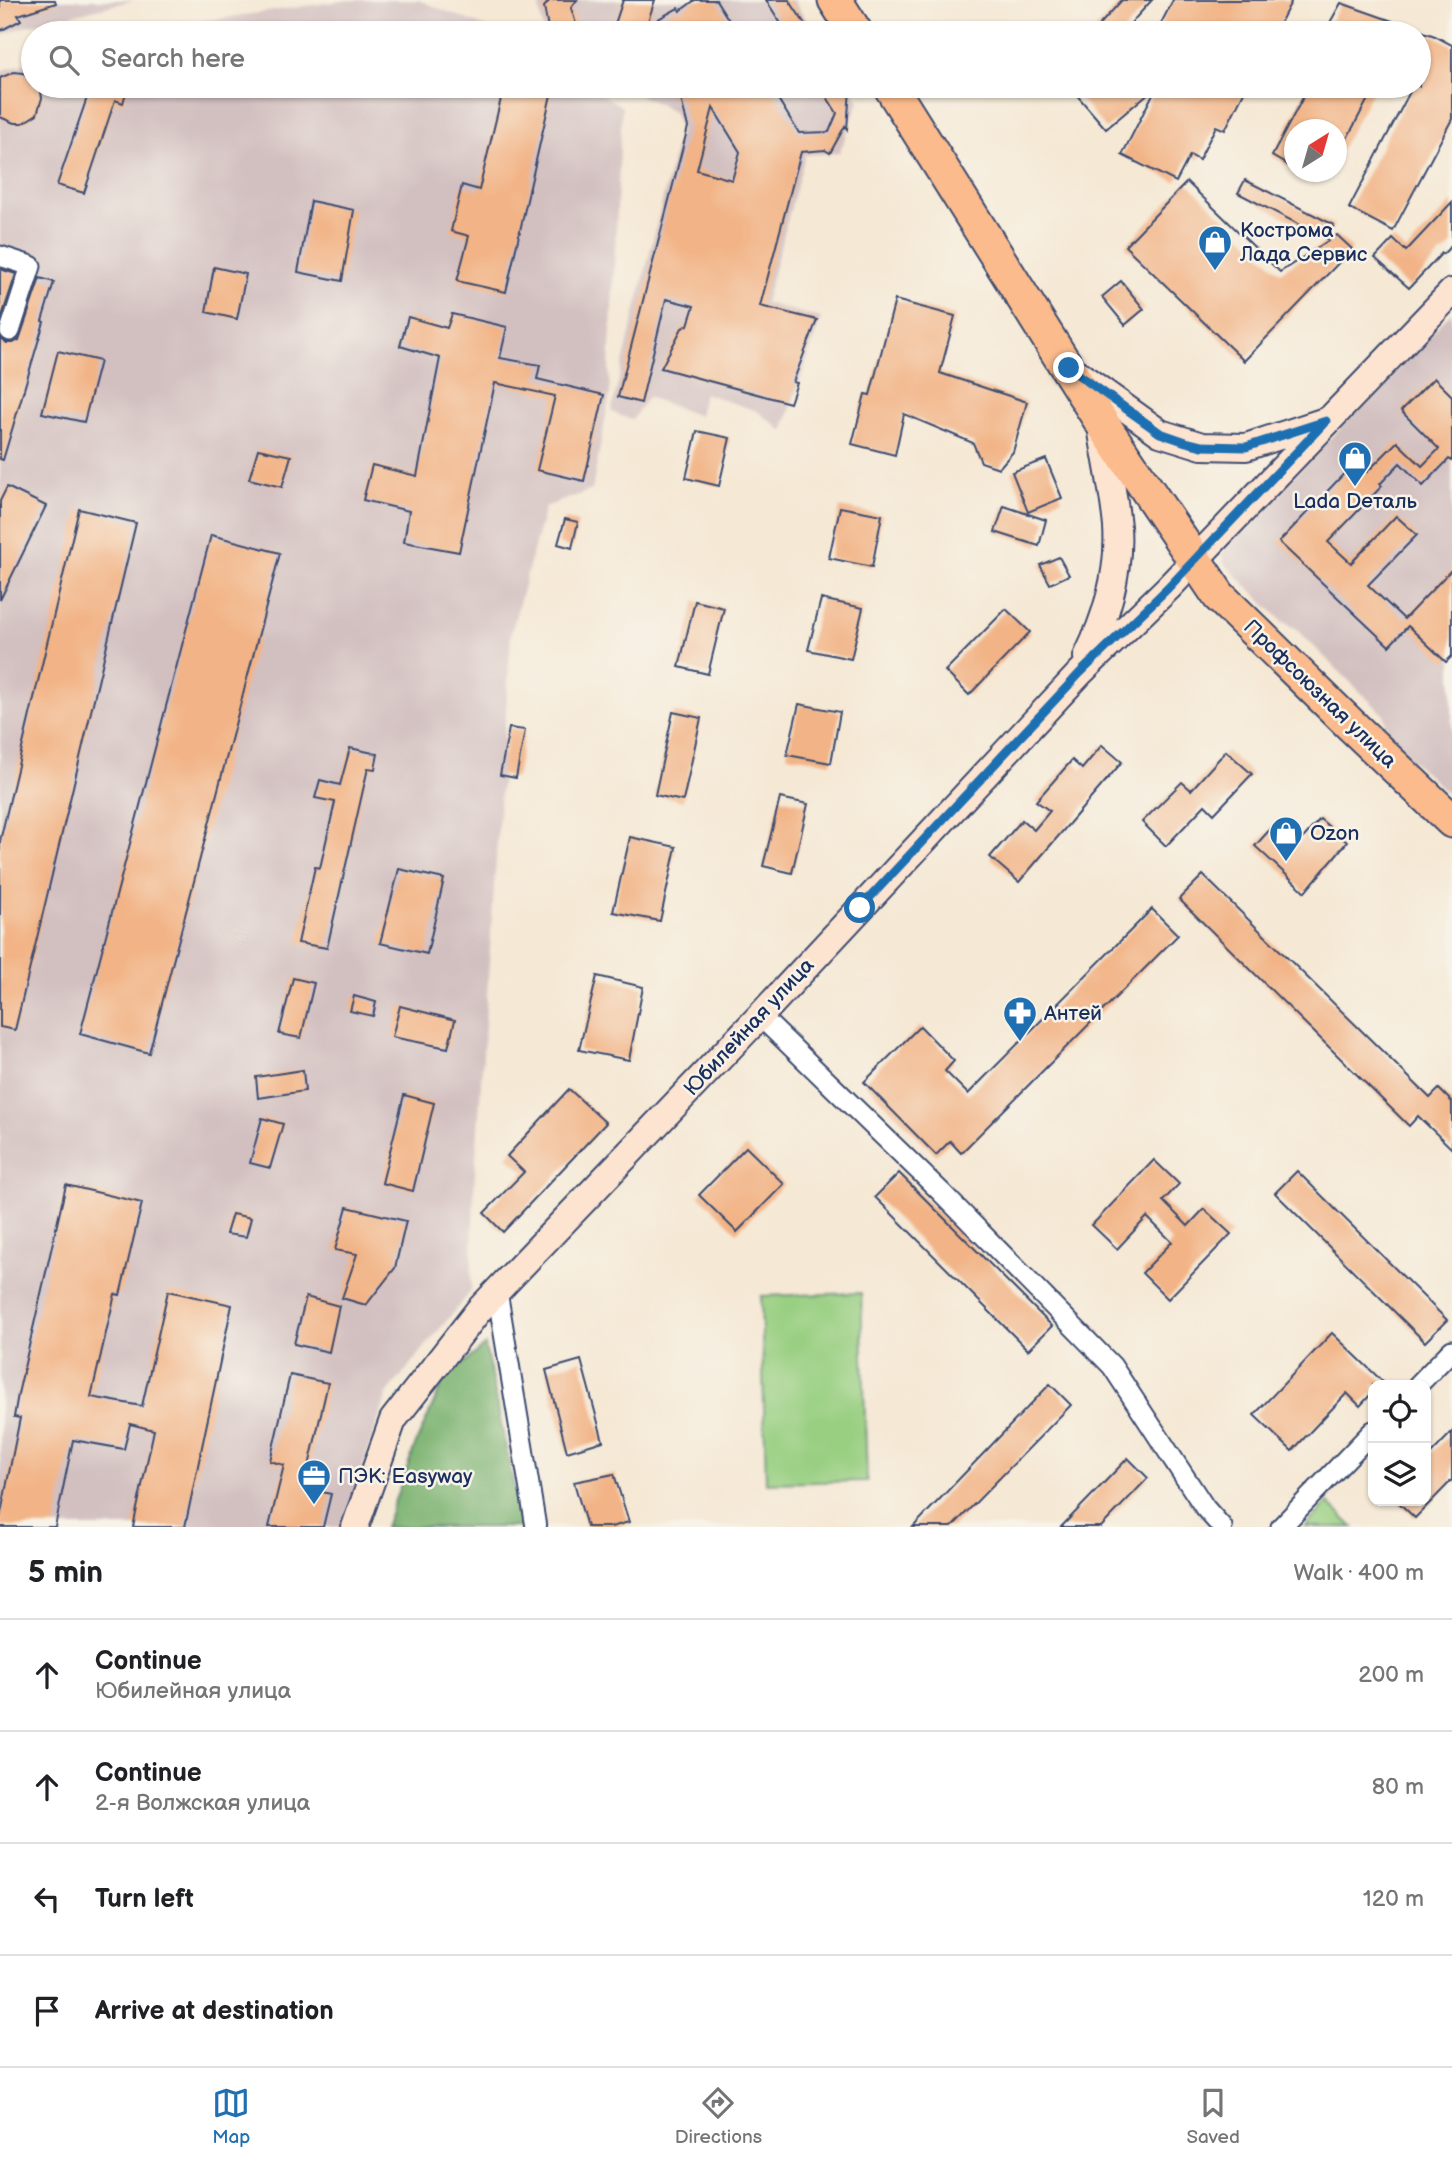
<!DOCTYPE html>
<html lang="en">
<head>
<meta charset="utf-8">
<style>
  body { margin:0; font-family:"Balsamiq Sans",sans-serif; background:#f6f6f6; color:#202124 }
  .controls { position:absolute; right:21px; bottom:21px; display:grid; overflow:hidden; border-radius:14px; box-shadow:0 2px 5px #0004 }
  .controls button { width:63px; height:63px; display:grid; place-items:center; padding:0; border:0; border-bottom:2px solid #e0e0e0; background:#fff; color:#202124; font:35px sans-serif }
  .compass { position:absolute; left:1284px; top:119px; width:63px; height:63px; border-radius:50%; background:#fff; box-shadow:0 2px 5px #0004; rotate:37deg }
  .stop { position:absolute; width:21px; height:21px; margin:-16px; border:5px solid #1f6fb2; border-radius:50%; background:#fff }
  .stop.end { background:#1f6fb2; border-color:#fff; box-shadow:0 2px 7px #0008 }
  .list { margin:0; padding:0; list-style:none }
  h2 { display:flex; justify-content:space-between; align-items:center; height:91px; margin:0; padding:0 28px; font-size:30px }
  h2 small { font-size:23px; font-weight:400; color:#757577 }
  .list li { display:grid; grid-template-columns:46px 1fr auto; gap:21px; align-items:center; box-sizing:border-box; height:112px; padding:0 28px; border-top:2px solid #e0e0e0 }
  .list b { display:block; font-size:26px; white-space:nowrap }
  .list p { margin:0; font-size:23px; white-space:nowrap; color:#757577 }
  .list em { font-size:23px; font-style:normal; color:#757577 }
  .icon { flex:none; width:38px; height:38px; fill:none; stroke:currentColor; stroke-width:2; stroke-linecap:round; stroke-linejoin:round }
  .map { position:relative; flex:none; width:1452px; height:1527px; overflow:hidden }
  .search { position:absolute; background:#fff; box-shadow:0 2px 5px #0004; left:21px; right:21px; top:21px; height:77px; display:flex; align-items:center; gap:18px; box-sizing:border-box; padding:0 24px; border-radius:38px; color:#757577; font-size:26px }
  .sheet { height:539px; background:#fff }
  nav { display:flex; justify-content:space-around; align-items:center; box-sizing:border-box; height:98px; border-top:2px solid #e0e0e0; background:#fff; font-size:19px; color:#757577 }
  nav a { display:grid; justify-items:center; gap:4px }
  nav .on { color:#1f6fb2 }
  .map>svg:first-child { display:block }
</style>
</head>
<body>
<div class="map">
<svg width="1452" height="1527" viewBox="0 0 1452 1527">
  <rect width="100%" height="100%" fill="#f7f3e8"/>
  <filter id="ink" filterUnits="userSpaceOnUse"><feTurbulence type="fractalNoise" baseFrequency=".0143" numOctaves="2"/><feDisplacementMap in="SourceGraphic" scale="14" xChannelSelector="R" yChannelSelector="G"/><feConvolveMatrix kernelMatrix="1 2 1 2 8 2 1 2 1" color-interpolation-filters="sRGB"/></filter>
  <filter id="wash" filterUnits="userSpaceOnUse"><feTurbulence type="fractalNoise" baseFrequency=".00686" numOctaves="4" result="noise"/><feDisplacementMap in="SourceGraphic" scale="28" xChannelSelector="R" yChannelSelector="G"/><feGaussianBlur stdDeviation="1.57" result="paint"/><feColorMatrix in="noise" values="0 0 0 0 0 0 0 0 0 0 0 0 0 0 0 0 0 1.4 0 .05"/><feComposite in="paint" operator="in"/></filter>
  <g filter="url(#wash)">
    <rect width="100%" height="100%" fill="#f5e8d4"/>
    <!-- industrial -->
    <g fill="#d2bfc0">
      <polygon points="0,0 134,0 27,26 0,35"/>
      <polygon points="348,0 418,0 501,33 121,33"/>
      <polygon points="545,0 793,0 815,33 544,33 539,8"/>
      <polygon points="33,61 33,86 590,86 622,107 609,370 610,394 592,490 545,507 511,633 474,1189 471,1291 388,1392 342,1527 0,1527 0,71"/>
      <polygon points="621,86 849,86 859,101 839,153 805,155 765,303 821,318 783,431 757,411 704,393 699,416 648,397 632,420 611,412 680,129 673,111"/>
      <polygon points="1452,312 1452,798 1388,737 1384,715 1296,629 1282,621 1224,563 1222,553 1227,545"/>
    </g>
    <!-- green -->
    <g fill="#98cf81" stroke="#5a7f70" stroke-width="2">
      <polygon points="861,1293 867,1481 766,1483 761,1296"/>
      <polygon points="1328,1502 1328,1503 1353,1527 1305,1527"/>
    </g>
    <!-- forest -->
    <polygon fill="#7ab26f" stroke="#4a7066" stroke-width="2" points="485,1345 522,1527 385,1527 417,1441 444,1380"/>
    <g id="blocks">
      <!-- building -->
      <g fill="#f2b486" fill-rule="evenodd">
        <polygon points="0,0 55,0 56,3 18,15 21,20 0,31"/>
        <polygon points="550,0 577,0 571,8 579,33 549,33 544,7"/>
        <polygon points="623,0 655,0 644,33 612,33"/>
        <polygon points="695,0 716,0 737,33 667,33 658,19 678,8 680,11"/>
        <polygon points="766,0 789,0 811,33 787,33"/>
        <polygon points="1122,0 1152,0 1122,33 1092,33"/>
        <polygon points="1173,0 1292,0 1275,33 1156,33"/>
        <polygon points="1341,3 1435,36 1452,45 1452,119 1393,231 1349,208 1413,86 1419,86 1419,33 1342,33 1328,26"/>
        <polygon points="14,72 23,73 33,78 33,86 40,86 42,98 37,114 23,123 14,123 0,117 0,78"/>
        <polygon points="91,86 128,86 123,103 115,100 84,193 57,185"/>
        <polygon points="504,86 553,86 506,292 457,281 469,236 451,231 462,185 479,190"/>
        <path d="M650,86h120l29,47 30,-1 8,-19 -17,-27h24l3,5 3,-2 -3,40 -2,-3 -15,27 -5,-3 -24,2 -41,154 57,14 -24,62 4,1 -7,20 -129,-35 21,-40 6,-3 6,-19 -28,-7 -25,104 -23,-6 70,-270 -7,-28zM713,108l27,44 -8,28 -35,-10z"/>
        <polygon points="1069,86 1247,86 1225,130 1216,126 1199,160 1190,155 1176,182 1122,155 1157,86 1106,129"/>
        <polygon points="1309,86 1375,86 1336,159 1336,130 1294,130 1294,169 1272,156"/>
        <polygon points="1245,180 1334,225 1327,239 1238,193"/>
        <polygon points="1187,182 1280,272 1337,235 1352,249 1244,361 1125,246"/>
        <polygon points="311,201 354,210 342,281 298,272"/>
        <polygon points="1452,202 1452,245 1443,254 1442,253 1409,288 1375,258 1393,239 1406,251"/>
        <polygon points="214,267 246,274 237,319 206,312"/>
        <polygon points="0,269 16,274 0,322"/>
        <polygon points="40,278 54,282 42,321 44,322 3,460 0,459 0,338 7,343 13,343 19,340"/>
        <polygon points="1121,281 1144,309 1125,325 1102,297"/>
        <polygon points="895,300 955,316 940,373 1027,402 1013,452 999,468 981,462 973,443 904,414 895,455 852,444 865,394 870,395"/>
        <polygon points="452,314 507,327 500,358 540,365 537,379 604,395 584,481 537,470 555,396 495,383 459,552 404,542 409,511 363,500 372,465 417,476 440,358 400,346 408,317 447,328"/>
        <polygon points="58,351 100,361 84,422 42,413"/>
        <polygon points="1434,378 1452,396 1452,461 1449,459 1423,486 1400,463 1380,484 1382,486 1328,542 1351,563 1396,516 1417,535 1368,585 1404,619 1452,569 1452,656 1446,662 1408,626 1389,646 1279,542 1356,461 1367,472 1397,442 1422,466 1439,449 1401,411"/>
        <polygon points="697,431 730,438 719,486 686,478"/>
        <polygon points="258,449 291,456 282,487 249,479"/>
        <polygon points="1046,459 1062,498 1028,512 1012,472"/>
        <polygon points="7,487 46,506 0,600 0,501"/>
        <polygon points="1004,506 1046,520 1039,546 995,532"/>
        <polygon points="840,507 882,515 872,567 829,558"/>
        <polygon points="79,509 136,523 15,1030 0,1027 0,841"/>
        <polygon points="565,519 578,522 572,548 558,544"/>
        <polygon points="211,535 280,553 149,1053 80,1034"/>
        <polygon points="1059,557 1069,575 1050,584 1040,565"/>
        <polygon points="821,599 863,608 851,659 808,650"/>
        <polygon points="695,601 724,608 708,674 679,667"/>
        <polygon points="1006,609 1030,632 969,695 945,671"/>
        <polygon points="799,704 840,712 831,763 787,755"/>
        <polygon points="673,712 701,718 683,801 655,795"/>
        <polygon points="509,728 525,730 516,778 500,775"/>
        <polygon points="1102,745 1122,762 1019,882 990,857 1022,820 1034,830 1050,811 1036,801 1072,760 1082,769"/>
        <polygon points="350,748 378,754 375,769 368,768 327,948 298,943 315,867 320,868 335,802 315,798 320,780 340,785"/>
        <polygon points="1226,751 1252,774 1214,814 1205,805 1166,846 1142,822 1182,782 1191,790"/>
        <polygon points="780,798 808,804 792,873 763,866"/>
        <polygon points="1320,819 1347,842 1305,892 1255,846 1274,825 1297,845"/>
        <polygon points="630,837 676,847 660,921 613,912"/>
        <polygon points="399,869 444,879 427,954 380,943"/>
        <polygon points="1203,875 1430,1098 1439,1089 1452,1102 1452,1149 1418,1116 1409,1126 1179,899"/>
        <polygon points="1152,909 1178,935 961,1153 950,1141 936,1155 864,1082 920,1026 954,1061 945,1071 968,1094"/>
        <polygon points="597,976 643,987 629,1060 579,1050"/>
        <polygon points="293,978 314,983 301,1038 279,1034"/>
        <polygon points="354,996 376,1002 373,1016 350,1011"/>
        <polygon points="400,1006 455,1020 448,1048 392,1037"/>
        <polygon points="303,1070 305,1091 258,1098 256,1077"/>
        <polygon points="569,1089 606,1123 503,1232 484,1213 524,1172 507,1156"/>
        <polygon points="404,1095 434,1103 413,1191 382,1183"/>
        <polygon points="262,1118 283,1124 270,1168 250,1163"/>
        <polygon points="746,1147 784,1184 737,1232 699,1195"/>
        <polygon points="1154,1160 1179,1184 1163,1201 1188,1226 1204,1209 1231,1234 1168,1299 1142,1273 1172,1242 1147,1217 1117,1249 1092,1225"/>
        <polygon points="1297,1171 1447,1320 1425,1342 1275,1193"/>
        <polygon points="899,1173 1052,1326 1028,1350 875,1197"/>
        <polygon points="66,1185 142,1203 120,1295 115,1294 91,1397 142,1406 168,1291 232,1305 185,1527 133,1527 154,1430 130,1424 124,1449 73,1440 55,1527 0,1527 0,1518 20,1418 14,1417 18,1394"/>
        <polygon points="347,1207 406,1221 395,1268 366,1305 342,1298 357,1254 335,1250"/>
        <polygon points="232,1214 251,1218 246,1237 226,1234"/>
        <polygon points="306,1297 339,1306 329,1352 294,1344"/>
        <polygon points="1332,1333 1383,1382 1380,1385 1373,1385 1373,1392 1360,1406 1347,1393 1292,1451 1254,1415"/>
        <polygon points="581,1360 603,1441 567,1452 546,1370"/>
        <polygon points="290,1375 328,1383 304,1488 331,1494 323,1527 269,1527 284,1465 270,1461"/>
        <polygon points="1050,1384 1071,1405 952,1527 913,1527"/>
        <polygon points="1452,1432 1452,1480 1415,1518 1397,1501 1426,1501 1426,1459"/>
        <polygon points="1128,1458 1148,1478 1101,1527 1061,1527"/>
        <polygon points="614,1474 629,1522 611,1527 587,1527 574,1482"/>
      </g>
    </g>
  </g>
  <g filter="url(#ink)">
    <use href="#blocks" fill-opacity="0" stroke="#3c4b70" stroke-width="2"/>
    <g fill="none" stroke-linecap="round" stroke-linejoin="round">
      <!-- street casing -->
      <g stroke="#3c4b70" stroke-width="23">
        <g id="street">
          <polyline points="0,256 31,266 10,331"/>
          <polyline points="760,1016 941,1192 1112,1366 1205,1508 1222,1527"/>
          <polyline points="497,1291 536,1527"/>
          <polyline points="1418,1385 1452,1350"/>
          <polyline points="1281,1527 1373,1431"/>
        </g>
      </g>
      <!-- secondary casing -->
      <g stroke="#3c4b70" stroke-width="30">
        <g id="secondary">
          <polyline points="1074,371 1160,433 1202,446 1246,447 1325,421"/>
          <path d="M1087,657c19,-39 33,-85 30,-130 -3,-34 -11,-68 -16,-101"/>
          <polyline points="355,1527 393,1420 479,1310 760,1016 1080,673 1168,588 1452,292"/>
        </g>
      </g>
      <!-- highway casing -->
      <g stroke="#3c4b70" stroke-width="37">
        <g id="highway">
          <polyline points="835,0 856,33"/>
          <polyline points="890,86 1100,420 1219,596 1350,724 1452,821"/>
        </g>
      </g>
      <!-- street -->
      <use href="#street" stroke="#fff" stroke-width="19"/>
      <!-- secondary -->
      <use href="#secondary" stroke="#fde4d1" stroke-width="26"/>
      <!-- highway -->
      <use href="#highway" stroke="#fbbb8c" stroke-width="33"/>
    </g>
  </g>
  <g fill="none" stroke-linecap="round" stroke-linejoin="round" filter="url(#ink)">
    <!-- route -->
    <polyline stroke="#1f6fb2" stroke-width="9" points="860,908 1080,673 1168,588 1326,421 1246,447 1202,446 1186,442 1160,433 1069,368"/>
  </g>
  <!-- icons -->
  <defs>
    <g id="shop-pin" transform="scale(1.75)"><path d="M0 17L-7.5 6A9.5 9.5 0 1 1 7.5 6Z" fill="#1f6fb2" stroke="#f7f3e8"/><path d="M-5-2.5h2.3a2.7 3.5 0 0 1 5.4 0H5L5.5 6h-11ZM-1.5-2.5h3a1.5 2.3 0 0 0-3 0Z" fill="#fff"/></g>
    <g id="pharmacy-pin" transform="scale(1.75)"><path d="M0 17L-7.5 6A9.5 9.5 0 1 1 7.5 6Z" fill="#1f6fb2" stroke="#f7f3e8"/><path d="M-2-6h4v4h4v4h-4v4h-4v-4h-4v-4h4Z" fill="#fff"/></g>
    <g id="office-pin" transform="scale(1.75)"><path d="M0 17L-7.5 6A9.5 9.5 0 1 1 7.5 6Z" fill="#1f6fb2" stroke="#f7f3e8"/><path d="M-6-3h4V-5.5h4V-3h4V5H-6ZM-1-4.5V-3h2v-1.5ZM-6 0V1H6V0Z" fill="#fff"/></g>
  </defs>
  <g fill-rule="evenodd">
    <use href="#shop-pin" x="1215" y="242"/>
    <use href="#shop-pin" x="1355" y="458"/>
    <use href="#shop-pin" x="1286" y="833"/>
    <use href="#pharmacy-pin" x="1020" y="1013"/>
    <use href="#office-pin" x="314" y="1476"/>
  </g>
  <g text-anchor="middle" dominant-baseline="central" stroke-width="5" stroke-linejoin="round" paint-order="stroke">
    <!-- poi labels -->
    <g font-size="21" fill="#1b2f5e" stroke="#f7f3e8" text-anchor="start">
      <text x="1240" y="230">Кострома<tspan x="1240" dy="24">Лада Сервис</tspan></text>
      <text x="1355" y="501" text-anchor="middle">Lada Dеталь</text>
      <text x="1310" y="833">Ozon</text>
      <text x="1044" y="1013">Антей</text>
      <text x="338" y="1476">ПЭК: Easyway</text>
    </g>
    <!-- street labels -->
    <g font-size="21" fill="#1b2f5e" stroke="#f7f3e8">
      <text transform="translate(1320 694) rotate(44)">Профсоюзная улица</text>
      <text transform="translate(749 1027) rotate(-47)">Юбилейная улица</text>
    </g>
  </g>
</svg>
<div class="controls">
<button><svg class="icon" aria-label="locate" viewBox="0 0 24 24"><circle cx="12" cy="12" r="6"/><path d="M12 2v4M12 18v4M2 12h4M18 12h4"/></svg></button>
<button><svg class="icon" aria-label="layers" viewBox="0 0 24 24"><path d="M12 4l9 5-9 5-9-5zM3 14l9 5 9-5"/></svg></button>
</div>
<svg class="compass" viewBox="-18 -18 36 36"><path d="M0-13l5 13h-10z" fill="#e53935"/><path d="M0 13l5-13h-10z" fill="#757577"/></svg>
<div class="stop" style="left:860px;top:908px"></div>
<div class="stop end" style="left:1069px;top:368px"></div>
<div class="search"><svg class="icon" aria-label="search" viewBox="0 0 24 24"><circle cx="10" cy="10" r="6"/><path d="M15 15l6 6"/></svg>Search here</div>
</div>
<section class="sheet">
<h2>5 min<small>Walk · 400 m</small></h2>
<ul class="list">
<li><svg class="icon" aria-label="ahead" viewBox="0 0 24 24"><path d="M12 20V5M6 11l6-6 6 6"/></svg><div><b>Continue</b><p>Юбилейная улица</p></div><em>200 m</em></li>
<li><svg class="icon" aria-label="ahead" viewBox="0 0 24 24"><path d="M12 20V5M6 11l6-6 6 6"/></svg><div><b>Continue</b><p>2-я Волжская улица</p></div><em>80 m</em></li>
<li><svg class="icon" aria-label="left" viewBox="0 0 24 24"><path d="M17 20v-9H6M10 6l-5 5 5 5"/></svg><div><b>Turn left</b></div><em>120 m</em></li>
<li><svg class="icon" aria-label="arrive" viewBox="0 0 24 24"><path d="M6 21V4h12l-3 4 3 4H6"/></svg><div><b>Arrive at destination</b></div></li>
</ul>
</section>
<nav>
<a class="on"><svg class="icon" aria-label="map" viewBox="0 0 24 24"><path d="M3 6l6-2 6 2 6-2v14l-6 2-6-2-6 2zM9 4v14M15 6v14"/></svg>Map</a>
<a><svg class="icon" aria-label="directions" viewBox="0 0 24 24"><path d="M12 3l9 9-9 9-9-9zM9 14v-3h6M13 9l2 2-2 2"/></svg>Directions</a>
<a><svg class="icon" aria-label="saved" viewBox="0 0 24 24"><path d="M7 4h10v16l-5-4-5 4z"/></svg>Saved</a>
</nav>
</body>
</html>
